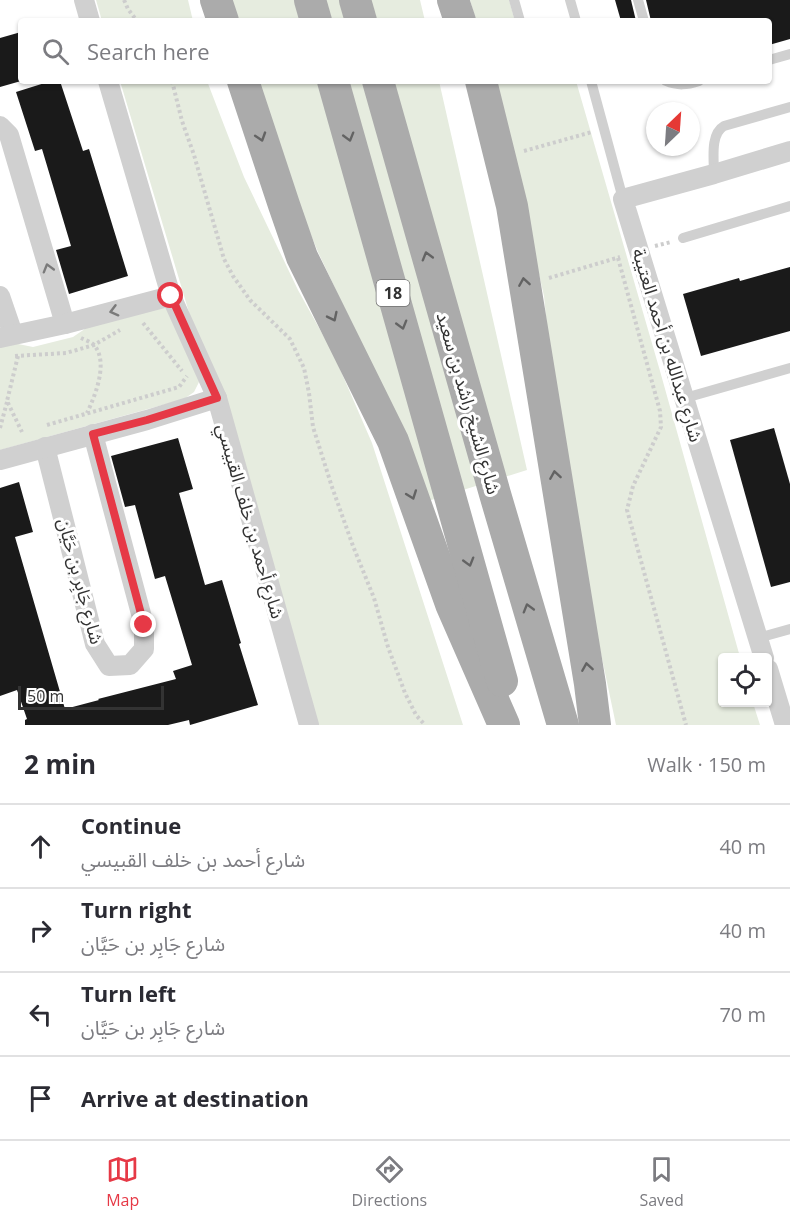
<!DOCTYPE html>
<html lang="en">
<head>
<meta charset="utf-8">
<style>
  body { margin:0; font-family:"Open Sans","Noto Sans Arabic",sans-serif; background:#f2f2f3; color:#2b2b33 }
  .controls { position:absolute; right:18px; bottom:18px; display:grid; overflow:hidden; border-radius:6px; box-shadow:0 2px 4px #0004 }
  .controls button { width:54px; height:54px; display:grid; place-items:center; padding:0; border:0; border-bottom:2px solid #e1e1e2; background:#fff; color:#2b2b33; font:30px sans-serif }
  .compass { position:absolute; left:646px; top:102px; width:54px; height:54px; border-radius:50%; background:#fff; box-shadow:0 2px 4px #0004; rotate:25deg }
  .scale { position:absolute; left:18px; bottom:15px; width:146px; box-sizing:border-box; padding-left:6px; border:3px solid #333; border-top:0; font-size:16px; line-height:21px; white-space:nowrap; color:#333; -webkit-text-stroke:4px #fff; paint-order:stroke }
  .stop { position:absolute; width:18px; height:18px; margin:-14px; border:4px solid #e63946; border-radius:50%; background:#fff }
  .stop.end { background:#e63946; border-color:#fff; box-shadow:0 2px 6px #0008 }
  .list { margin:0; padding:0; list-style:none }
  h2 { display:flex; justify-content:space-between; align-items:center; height:78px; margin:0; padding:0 24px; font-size:26px }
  h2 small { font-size:20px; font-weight:400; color:#7c7c81 }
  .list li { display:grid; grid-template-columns:39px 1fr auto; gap:18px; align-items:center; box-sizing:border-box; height:84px; padding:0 24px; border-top:2px solid #e1e1e2 }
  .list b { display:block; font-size:22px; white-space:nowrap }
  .list p { margin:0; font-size:20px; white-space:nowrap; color:#7c7c81 }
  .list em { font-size:20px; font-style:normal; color:#7c7c81 }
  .icon { flex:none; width:33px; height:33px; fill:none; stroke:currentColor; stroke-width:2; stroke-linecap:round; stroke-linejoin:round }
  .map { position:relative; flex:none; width:790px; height:725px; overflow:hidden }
  .search { position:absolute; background:#fff; box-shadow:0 2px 4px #0004; left:18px; right:18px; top:18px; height:66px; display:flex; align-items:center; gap:15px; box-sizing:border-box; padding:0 21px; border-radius:6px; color:#7c7c81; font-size:22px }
  .sheet { height:414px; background:#fff }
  nav { display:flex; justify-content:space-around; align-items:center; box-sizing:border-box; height:84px; border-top:2px solid #e1e1e2; background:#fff; font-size:16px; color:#7c7c81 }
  nav a { display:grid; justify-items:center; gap:3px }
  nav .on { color:#e63946 }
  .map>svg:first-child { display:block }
</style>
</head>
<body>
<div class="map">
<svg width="790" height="725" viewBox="0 0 790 725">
  <rect width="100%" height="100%" fill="#fff"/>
  <!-- green -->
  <g fill="#e6ecdf">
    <polygon points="96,0 188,0 193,21 102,21"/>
    <polygon points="230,0 420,0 425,21 236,21"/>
    <polygon points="470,0 509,0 515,21 476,21"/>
    <polygon points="120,81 207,81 244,177 298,290 333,353 372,443 463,725 312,725"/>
    <polygon points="255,81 439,81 527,470 428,501 369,360 318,252 282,165"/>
    <polygon points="494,81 576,81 660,371 740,657 722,658 722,702 753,703 760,725 616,725 560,459 544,296 500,103"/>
    <polygon points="165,305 198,368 199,382 194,392 184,399 0,450 0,346 13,343 33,347 73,337 101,318"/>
  </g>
  <!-- building -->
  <g fill="#1a1a1a">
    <polygon points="615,0 631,0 636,21 621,21"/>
    <polygon points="646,0 790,0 790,39 769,45 769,21 651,21"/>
    <polygon points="21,32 21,81 0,87 0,38"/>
    <polygon points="51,81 60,81 83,151 89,149 128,276 69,294 56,250 71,246 42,149 35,151 16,92"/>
    <polygon points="790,267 790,331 701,356 683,294 739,278 740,281"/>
    <polygon points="774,428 790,484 790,582 771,587 730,440"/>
    <polygon points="178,438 193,489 179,493 205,585 222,580 241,643 239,644 258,705 190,725 189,720 168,725 25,725 25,720 27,719 17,690 0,696 0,488 19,482 33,532 15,537 65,709 99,700 98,699 176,679 173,671 192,665 165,576 155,579 135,505 125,507 111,456"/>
  </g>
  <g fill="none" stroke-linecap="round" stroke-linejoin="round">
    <!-- path -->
    <g stroke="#cdcdcd" stroke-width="4" stroke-dasharray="3 3" stroke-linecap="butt">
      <polyline points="124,0 128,9 137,21"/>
      <polyline points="172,81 182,121 194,155 224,259 233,276 250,300 290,339 304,368 309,393 313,427 332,487 353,546 374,598 388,647 405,693 416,715 425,725"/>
      <polyline points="524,151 592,132"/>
      <polyline points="655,246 671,242"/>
      <polyline points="618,258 660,411 661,427 633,486 627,510 686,725"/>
      <polyline points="549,278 620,257"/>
      <polyline points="143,323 182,371"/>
      <path d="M81,338c4,2 10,4 13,7 15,17 1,51 -7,68"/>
      <polyline points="15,356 66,353 94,345 120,330"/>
      <polyline points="18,356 7,401 22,432"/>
      <polyline points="47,425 179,387 187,376"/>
      <polyline points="0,428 7,402"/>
    </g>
    <!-- lane -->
    <g stroke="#d0d0d0" stroke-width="10">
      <polyline points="514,0 520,21"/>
      <polyline points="570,0 576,21"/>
      <polyline points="638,0 644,21"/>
      <polyline points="769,60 790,54"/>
      <polyline points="591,81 623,199"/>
      <path d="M666,81c12,5 21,4 33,0"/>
      <path d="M714,174c0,-15 -4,-40 10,-48l66,-19"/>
      <polyline points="683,238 790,206"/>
      <polyline points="685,398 790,368"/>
      <polyline points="758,638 790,629"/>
    </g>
    <!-- street -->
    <g stroke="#d0d0d0" stroke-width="20">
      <polyline points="84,0 90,21"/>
      <polyline points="108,81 171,296 217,398 309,725"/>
      <polyline points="0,126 9,135 65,324"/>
      <polyline points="0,296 13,334"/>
      <polyline points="0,338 65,324 171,296"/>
      <polyline points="45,447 95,644 109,666 130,665 144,649 144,625 93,434"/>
      <polyline points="0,460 147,420 217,398"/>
      <polyline points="764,658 623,199 714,174 790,151"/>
      <polyline points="768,669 785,725"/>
    </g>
    <!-- primary -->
    <g stroke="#ababab" stroke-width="32">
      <polyline points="216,0 223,21"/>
      <polyline points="310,0 316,21"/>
      <polyline points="355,0 361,21"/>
      <polyline points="453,0 460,21"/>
      <polyline points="243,81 284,205 302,257 393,441 451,604 504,725"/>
      <polyline points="333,81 502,681"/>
      <polyline points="378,81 495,494 563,725"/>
      <polyline points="481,81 512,206 590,684 595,725"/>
    </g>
  </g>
  <!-- one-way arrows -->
  <defs><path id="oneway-chevron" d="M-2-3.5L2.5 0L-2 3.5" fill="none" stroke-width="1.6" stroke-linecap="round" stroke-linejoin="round" transform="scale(1.5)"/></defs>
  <g stroke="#636363">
    <use href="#oneway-chevron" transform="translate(261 137) rotate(72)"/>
    <use href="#oneway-chevron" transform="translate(349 137) rotate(74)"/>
    <use href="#oneway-chevron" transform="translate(427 256) rotate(-106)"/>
    <use href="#oneway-chevron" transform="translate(524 282) rotate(-99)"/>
    <use href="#oneway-chevron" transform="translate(333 317) rotate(64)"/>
    <use href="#oneway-chevron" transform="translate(402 325) rotate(74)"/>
    <use href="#oneway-chevron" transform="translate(555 475) rotate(-99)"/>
    <use href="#oneway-chevron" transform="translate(412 495) rotate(70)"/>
    <use href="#oneway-chevron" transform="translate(469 562) rotate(74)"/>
    <use href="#oneway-chevron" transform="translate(528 608) rotate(-106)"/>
    <use href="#oneway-chevron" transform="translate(587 667) rotate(-99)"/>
  </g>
  <g stroke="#7a7a7a">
    <use href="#oneway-chevron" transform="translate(48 268) rotate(-106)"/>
    <use href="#oneway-chevron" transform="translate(114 311) rotate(165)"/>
  </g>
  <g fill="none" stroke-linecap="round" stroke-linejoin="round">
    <!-- route -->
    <polyline stroke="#e63946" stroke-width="8" points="144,625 93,434 147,420 217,398 171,296"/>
  </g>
  <g text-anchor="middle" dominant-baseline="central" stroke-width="6" stroke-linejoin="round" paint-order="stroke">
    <!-- shield labels -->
    <rect fill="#fff" stroke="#707070" stroke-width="1.5" x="376.5" y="280" width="33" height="26" rx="4.5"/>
    <g font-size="16" font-weight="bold" fill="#333">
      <text x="393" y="293">18</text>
    </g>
    <!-- street labels -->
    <g font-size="18" fill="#333" stroke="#fff">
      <text transform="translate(668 345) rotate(73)">شارع عبدالله بن أحمد العتيبة</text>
      <text transform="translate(469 403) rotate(74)">شارع الشيخ راشد بن سعيد</text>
      <text transform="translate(251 521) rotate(74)">شارع أحمد بن خلف القبيسي</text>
      <text transform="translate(81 581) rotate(75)">شارع جَابِر بن حَيَّان</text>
    </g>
  </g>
</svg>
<div class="controls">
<button><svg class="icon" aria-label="locate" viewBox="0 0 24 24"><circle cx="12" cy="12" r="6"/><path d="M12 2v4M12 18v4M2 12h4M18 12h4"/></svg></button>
</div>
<svg class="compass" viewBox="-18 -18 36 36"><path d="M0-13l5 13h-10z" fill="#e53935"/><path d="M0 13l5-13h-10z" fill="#7c7c81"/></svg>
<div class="scale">50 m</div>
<div class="stop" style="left:171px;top:296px"></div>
<div class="stop end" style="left:144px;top:625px"></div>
<div class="search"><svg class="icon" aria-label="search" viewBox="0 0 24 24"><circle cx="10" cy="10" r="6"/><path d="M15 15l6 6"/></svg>Search here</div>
</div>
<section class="sheet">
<h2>2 min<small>Walk · 150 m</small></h2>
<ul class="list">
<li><svg class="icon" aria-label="ahead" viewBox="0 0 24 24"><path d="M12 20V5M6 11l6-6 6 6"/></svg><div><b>Continue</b><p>شارع أحمد بن خلف القبيسي</p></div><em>40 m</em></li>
<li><svg class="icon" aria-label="right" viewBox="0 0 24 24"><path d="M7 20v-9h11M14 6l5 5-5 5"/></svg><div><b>Turn right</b><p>شارع جَابِر بن حَيَّان</p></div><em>40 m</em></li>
<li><svg class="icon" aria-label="left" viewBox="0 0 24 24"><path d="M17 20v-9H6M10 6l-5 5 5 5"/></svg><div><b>Turn left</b><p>شارع جَابِر بن حَيَّان</p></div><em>70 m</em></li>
<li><svg class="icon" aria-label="arrive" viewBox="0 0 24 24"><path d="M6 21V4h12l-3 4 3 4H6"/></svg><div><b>Arrive at destination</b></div></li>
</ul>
</section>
<nav>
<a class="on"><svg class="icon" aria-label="map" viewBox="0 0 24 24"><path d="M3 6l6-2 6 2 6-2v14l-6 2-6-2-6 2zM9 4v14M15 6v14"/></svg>Map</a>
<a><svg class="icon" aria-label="directions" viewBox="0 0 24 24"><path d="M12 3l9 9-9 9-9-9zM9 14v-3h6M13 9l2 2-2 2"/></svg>Directions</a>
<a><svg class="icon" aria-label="saved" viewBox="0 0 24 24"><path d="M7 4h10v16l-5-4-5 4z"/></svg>Saved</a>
</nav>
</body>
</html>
